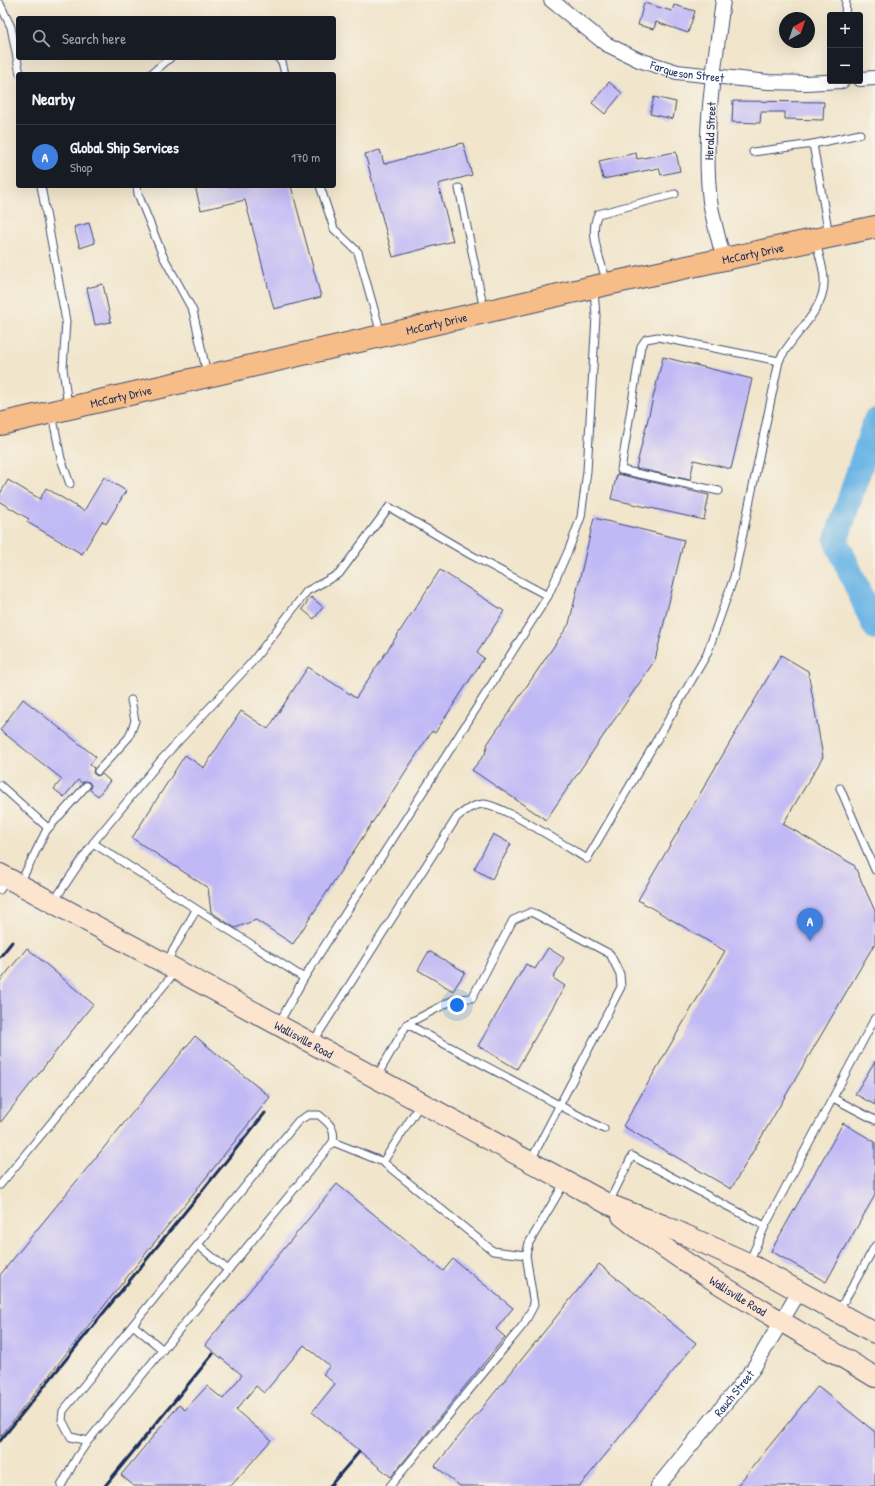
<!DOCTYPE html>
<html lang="en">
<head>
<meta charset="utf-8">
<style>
  body { margin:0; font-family:"Patrick Hand",sans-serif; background:#20242c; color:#f1f3f6 }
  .controls { position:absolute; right:12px; top:12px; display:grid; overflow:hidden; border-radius:4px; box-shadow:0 4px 16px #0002 }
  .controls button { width:36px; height:36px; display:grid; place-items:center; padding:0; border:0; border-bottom:1px solid #363941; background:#171b24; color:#f1f3f6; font:20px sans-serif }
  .compass { position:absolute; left:779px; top:12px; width:36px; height:36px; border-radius:50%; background:#171b24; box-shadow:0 4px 16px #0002; rotate:40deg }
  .you { position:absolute; left:457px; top:1005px; width:14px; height:14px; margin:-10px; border:3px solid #fff; border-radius:50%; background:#1a73e8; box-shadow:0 0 0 6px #1a73e833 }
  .badge { display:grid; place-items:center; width:26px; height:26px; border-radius:50%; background:#c8321e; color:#fff; font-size:13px; font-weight:700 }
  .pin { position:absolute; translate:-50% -33px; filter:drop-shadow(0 1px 2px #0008) }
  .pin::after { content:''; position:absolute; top:21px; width:14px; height:12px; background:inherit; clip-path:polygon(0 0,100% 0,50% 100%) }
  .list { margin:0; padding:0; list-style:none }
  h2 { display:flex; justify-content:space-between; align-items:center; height:52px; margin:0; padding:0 16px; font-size:17px }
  h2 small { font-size:13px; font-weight:400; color:#9ea1a6 }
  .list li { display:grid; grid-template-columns:26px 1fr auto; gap:12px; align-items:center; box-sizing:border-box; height:64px; padding:0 16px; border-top:1px solid #363941 }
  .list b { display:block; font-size:15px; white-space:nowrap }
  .list p { margin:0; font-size:13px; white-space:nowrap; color:#9ea1a6 }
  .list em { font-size:13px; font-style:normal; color:#9ea1a6 }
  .icon { flex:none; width:22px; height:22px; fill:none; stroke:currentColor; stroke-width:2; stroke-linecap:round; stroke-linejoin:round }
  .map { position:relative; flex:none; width:875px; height:1486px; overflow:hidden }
  .search { position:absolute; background:#171b24; box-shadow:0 4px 16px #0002; left:16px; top:16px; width:320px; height:44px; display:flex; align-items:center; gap:10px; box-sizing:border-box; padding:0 14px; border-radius:4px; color:#9ea1a6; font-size:15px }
  .panel { position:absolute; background:#171b24; box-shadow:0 4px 16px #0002; left:16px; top:72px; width:320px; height:116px; border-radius:4px }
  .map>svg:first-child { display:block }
</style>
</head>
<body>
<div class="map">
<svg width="875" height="1486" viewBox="0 0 875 1486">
  <rect width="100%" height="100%" fill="#f7f3e8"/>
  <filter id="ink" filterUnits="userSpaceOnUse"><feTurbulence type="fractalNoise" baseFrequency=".025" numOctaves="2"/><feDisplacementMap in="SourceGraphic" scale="8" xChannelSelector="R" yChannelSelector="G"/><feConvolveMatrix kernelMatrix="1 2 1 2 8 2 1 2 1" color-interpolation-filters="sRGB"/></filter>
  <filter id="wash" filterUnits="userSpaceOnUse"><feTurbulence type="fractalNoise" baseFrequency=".012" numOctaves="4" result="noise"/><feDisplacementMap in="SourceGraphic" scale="16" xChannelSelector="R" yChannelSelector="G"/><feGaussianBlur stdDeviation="0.9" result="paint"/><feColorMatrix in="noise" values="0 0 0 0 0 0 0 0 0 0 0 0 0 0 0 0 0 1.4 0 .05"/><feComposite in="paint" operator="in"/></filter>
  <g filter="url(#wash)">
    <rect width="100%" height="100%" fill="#f1e5cb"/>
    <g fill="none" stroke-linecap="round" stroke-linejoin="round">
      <!-- river -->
      <polyline stroke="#6db6e5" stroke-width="25" points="875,421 836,541 875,627"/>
    </g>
    <g id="blocks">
      <!-- building -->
      <g fill="#c1b9f5">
        <polygon points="644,3 672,11 674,5 695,11 688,33 656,22 654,29 638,25"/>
        <polygon points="609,82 622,93 605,114 592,103"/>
        <polygon points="654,97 676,102 673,119 650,114"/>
        <polygon points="733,101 824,102 823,120 785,119 785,112 761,112 760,123 732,122"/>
        <polygon points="463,143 472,175 438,184 453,241 393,257 365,154 380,150 384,164"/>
        <polygon points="676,152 680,171 661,175 659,168 603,179 599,161 636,153 637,159"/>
        <polygon points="195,186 291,186 321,297 274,309 245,200 201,210"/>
        <polygon points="89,223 95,243 80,248 74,227"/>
        <polygon points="103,284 111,322 95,325 87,288"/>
        <polygon points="663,357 752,379 731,469 694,460 690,480 636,468"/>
        <polygon points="617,474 709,495 704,520 611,499"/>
        <polygon points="104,477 126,491 106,524 102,521 82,554 27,522 29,519 0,502 0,494 8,480 40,499 46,488 84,511"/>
        <polygon points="594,518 684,540 655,660 546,820 472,770 485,754 488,743 569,624"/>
        <polygon points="440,570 504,611 477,653 484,658 435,733 432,731 293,944 256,920 235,928 211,912 208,888 132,838 185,755 204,768 241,711 268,729 308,667 356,698"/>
        <polygon points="311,597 323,607 314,619 302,609"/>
        <polygon points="781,655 808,671 823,757 783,824 854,865 875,911 875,943 731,1189 623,1126 725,951 638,900"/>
        <polygon points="23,699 96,757 90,765 94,768 93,773 97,776 102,774 110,781 98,796 90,790 91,785 89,782 85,781 82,783 78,780 64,797 54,789 62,779 0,730"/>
        <polygon points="493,834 511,844 492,879 474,869"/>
        <polygon points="27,948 93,1004 0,1123 0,981"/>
        <polygon points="548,948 564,958 553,978 565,986 517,1069 478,1046 526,964 535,969"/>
        <polygon points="429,951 465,972 453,991 418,970"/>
        <polygon points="195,1036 270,1097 0,1437 0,1275"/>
        <polygon points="875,1061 875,1105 855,1094"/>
        <polygon points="843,1123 875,1142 875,1195 826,1282 771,1251"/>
        <polygon points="337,1184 443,1271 453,1259 513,1308 496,1329 505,1337 391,1477 312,1412 335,1384 323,1374 330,1366 304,1345 264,1393 256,1386 236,1410 271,1440 231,1486 134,1486 121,1475 179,1405 185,1410 207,1386 223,1399 242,1375 205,1345"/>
        <polygon points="599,1264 696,1343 580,1486 460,1486 435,1466"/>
        <polygon points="818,1386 875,1432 875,1486 737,1486"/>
      </g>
    </g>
  </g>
  <g filter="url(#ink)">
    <use href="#blocks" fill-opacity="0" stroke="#3b4a6e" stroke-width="1"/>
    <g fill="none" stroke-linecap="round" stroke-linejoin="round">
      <!-- service casing -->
      <g stroke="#3b4a6e" stroke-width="9">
        <g id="service">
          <polyline points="0,4 11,27 20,74"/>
          <polyline points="845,15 846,0"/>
          <polyline points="278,58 282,62 285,74"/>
          <polyline points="151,74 170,58"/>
          <polyline points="813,144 860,134"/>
          <polyline points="753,152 813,144 829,235"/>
          <polyline points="41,186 66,321 63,368 68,406"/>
          <polyline points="137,186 138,194 163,256 193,311 207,374"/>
          <polyline points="320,186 334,229 358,252 381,334"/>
          <polyline points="459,188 484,310"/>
          <path d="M607,282c-6,-20 -19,-49 -9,-68l77,-20"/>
          <polyline points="52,414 61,459 70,484"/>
          <polyline points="719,491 621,470 641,346 646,339 658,337 779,361"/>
          <polyline points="98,771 129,737 135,721 131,700"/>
          <polyline points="0,785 48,828"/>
          <polyline points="840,788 875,870"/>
          <polyline points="93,843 161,760 252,662 307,591 339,574 389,507 471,555 548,596"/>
          <polyline points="20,883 46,831 86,786"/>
          <polyline points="0,890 6,880"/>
          <polyline points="54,901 93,843 304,978 548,596 569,549 581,517 587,471 596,316 594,290"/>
          <polyline points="166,963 196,910"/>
          <polyline points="279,1023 304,978"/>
          <polyline points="407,1024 604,1129"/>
          <path d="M313,1042l144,-225c9,-7 15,-12 26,-13 16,-1 86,44 104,55l120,-205 27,-77 45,-216c11,-23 39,-45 44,-70 4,-15 -4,-34 -7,-49"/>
          <polyline points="377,1076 407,1024 455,999 472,998 513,920 531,912 610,954 620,974 621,987 531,1160"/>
          <polyline points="833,1098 875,1120"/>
          <polyline points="333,1142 383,1162 493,1251 526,1255 534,1305 524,1324 390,1486"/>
          <polyline points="383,1162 421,1103"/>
          <polyline points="0,1185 175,972"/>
          <polyline points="609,1202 632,1156 765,1226 749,1262"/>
          <polyline points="765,1226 875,1018"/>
          <polyline points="198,1245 228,1270"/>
          <polyline points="526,1255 529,1243 565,1182"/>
          <polyline points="838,1312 875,1246"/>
          <polyline points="133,1325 163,1350"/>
          <path d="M61,1486l16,-29 11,-16 245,-299c3,-13 -4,-19 -14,-27h-11l-10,6 -235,290 -1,9 9,17 17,4"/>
        </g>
      </g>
      <!-- minor casing -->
      <g stroke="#3b4a6e" stroke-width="16">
        <g id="minor">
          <path id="s1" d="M551,0l55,44 33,16 38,12 91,10 38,1 36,-2"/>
          <path d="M723,0c-8,66 -21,134 -13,201 3,19 9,40 14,59"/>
          <polyline points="860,79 875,78"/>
          <path id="s2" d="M658,1486l95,-117 46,-77"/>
        </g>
      </g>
      <!-- secondary casing -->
      <g stroke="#3b4a6e" stroke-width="22">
        <g id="secondary">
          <path id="s3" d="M0,874l608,330 55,21 85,38 127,70"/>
          <path id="s4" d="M622,1216c78,62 168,109 253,161"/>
        </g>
      </g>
      <!-- primary casing -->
      <g stroke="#3b4a6e" stroke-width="24">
        <g id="primary">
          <path id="s5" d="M0,424l593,-137 282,-60"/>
        </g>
      </g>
      <!-- service -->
      <use href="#service" stroke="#fff" stroke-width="7"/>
      <!-- minor -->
      <use href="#minor" stroke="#fff" stroke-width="14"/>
      <!-- secondary -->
      <use href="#secondary" stroke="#fce5cf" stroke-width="20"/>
      <!-- primary -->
      <use href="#primary" stroke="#f7bd88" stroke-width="22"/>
      <!-- rail -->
      <g stroke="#1b2f5e" stroke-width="3">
        <polyline points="0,957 12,942"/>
        <polyline points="0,1441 265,1113"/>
        <polyline points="105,1486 213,1354"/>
        <polyline points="330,1486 359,1452"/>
      </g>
    </g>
  </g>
  <g text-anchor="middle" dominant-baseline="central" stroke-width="3" stroke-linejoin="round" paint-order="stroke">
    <!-- street labels -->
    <g font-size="12" fill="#1b2f5e" stroke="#f7f3e8">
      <text stroke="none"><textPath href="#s1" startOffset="157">Farqueson Street</textPath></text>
      <text transform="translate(710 131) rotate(-87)">Herald Street</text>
      <text stroke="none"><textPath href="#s5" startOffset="772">McCarty Drive</textPath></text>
      <text stroke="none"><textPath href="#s5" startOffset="448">McCarty Drive</textPath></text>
      <text stroke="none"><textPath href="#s5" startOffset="124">McCarty Drive</textPath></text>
      <text stroke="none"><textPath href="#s3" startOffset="346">Wallisville Road</textPath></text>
      <text stroke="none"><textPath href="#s4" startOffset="141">Wallisville Road</textPath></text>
      <text stroke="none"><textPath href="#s2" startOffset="120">Rauch Street</textPath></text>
    </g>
  </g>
</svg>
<div class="controls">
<button>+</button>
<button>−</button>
</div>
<svg class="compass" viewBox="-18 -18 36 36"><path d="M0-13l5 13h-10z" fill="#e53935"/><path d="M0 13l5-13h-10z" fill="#9ea1a6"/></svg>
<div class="you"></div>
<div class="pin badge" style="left:810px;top:941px;background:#3f7fe0">A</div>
<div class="search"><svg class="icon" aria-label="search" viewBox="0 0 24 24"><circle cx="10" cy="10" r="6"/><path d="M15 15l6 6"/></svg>Search here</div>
<section class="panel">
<h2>Nearby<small></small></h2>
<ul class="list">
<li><span class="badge" style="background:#3f7fe0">A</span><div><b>Global Ship Services</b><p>Shop</p></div><em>170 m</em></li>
</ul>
</section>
</div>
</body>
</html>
